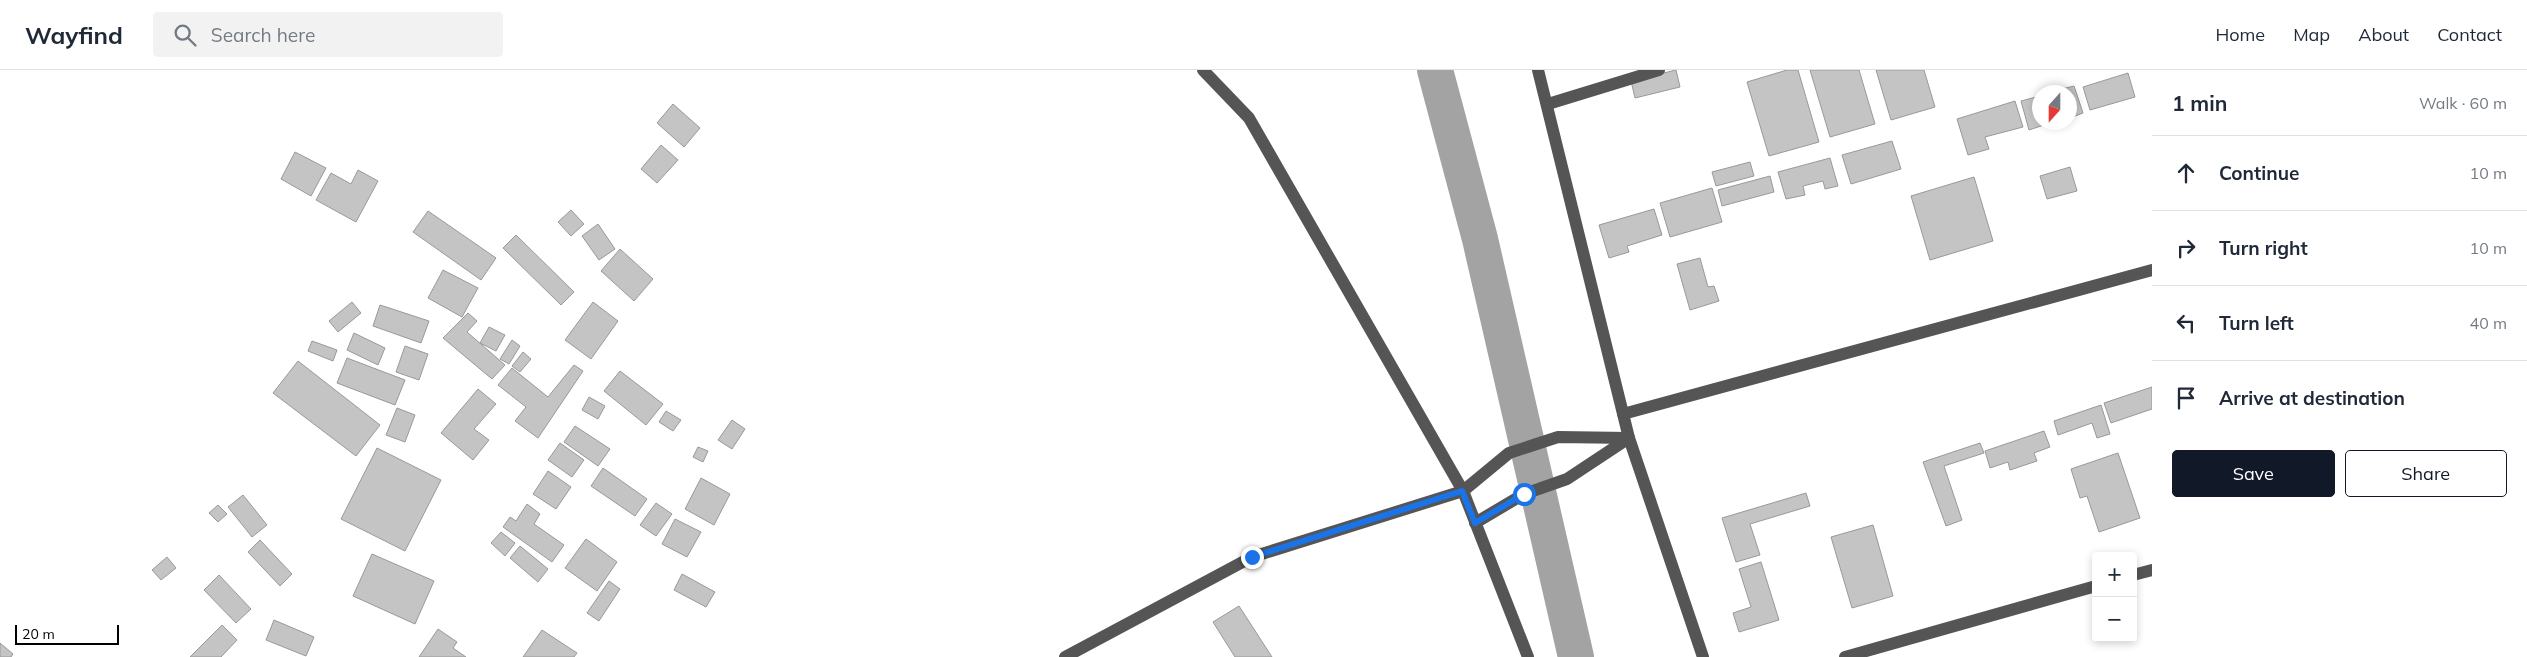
<!DOCTYPE html>
<html lang="en">
<head>
<meta charset="utf-8">
<style>
  body { margin:0; font-family:Mulish,sans-serif; background:#f2f2f3; color:#1f2937 }
  .controls { position:absolute; right:15px; bottom:15px; display:grid; overflow:hidden; border-radius:5px; box-shadow:0 2px 8px #0003 }
  .controls button { width:45px; height:45px; display:grid; place-items:center; padding:0; border:0; border-bottom:1px solid #e0e1e3; background:#fff; color:#1f2937; font:25px sans-serif }
  .compass { position:absolute; left:2032px; top:15px; width:45px; height:45px; border-radius:50%; background:#fff; box-shadow:0 2px 8px #0003; rotate:201deg }
  .scale { position:absolute; left:15px; bottom:12px; width:104px; box-sizing:border-box; padding-left:5px; border:2px solid #000; border-top:0; font-size:14px; line-height:18px; white-space:nowrap; color:#000; -webkit-text-stroke:4px #fff; paint-order:stroke }
  .stop { position:absolute; width:15px; height:15px; margin:-11px; border:4px solid #1a73e8; border-radius:50%; background:#fff }
  .stop.end { background:#1a73e8; border-color:#fff; box-shadow:0 1px 5px #0008 }
  .list { margin:0; padding:0; list-style:none }
  h2 { display:flex; justify-content:space-between; align-items:center; height:65px; margin:0; padding:0 20px; font-size:21px }
  h2 small { font-size:16px; font-weight:400; color:#747a83 }
  .list li { display:grid; grid-template-columns:32px 1fr auto; gap:15px; align-items:center; box-sizing:border-box; height:75px; padding:0 20px; border-top:1px solid #e0e1e3 }
  .list b { display:block; font-size:19px; white-space:nowrap }
  .list em { font-size:16px; font-style:normal; color:#747a83 }
  .actions { display:flex; gap:10px; padding:15px 20px }
  .actions a { flex:1; padding:11px 0; border:1px solid #111827; border-radius:5px; text-align:center; font-size:18px; color:#111827 }
  .actions .main { background:#111827; color:#fff }
  .icon { flex:none; width:28px; height:28px; fill:none; stroke:currentColor; stroke-width:2; stroke-linecap:round; stroke-linejoin:round }
  .map { position:relative; flex:none; width:2152px; height:587px; overflow:hidden }
  header { display:flex; align-items:center; gap:30px; box-sizing:border-box; height:70px; padding:0 25px; background:#fff; border-bottom:1px solid #e0e1e3 }
  header strong { font-size:24px }
  nav { display:flex; gap:28px; margin-inline-start:auto; font-size:18px }
  .search { width:350px; height:45px; background:#f2f2f3; display:flex; align-items:center; gap:12px; box-sizing:border-box; padding:0 18px; border-radius:5px; color:#747a83; font-size:19px }
  main { display:flex }
  aside { flex:1; background:#fff }
  .map>svg:first-child { display:block }
</style>
</head>
<body>
<header>
<strong>Wayfind</strong>
<div class="search"><svg class="icon" aria-label="search" viewBox="0 0 24 24"><circle cx="10" cy="10" r="6"/><path d="M15 15l6 6"/></svg>Search here</div>
<nav><a>Home</a><a>Map</a><a>About</a><a>Contact</a></nav>
</header>
<main>
<div class="map">
<svg width="2152" height="587" viewBox="0 0 2152 587">
  <rect width="100%" height="100%" fill="#fff"/>
  <g fill="none" stroke-linecap="round" stroke-linejoin="round">
    <!-- canal -->
    <polyline stroke="#a3a3a3" stroke-width="36" points="1435,0 1480,169 1576,587"/>
  </g>
  <!-- building -->
  <g fill="#c4c4c4" stroke="#999">
    <polygon points="1676,0 1680,17 1635,28 1631,11"/>
    <polygon points="1787,0 1798,0 1819,72 1769,86 1747,12"/>
    <polygon points="1810,0 1859,0 1875,54 1830,67"/>
    <polygon points="1876,0 1924,0 1935,37 1891,50"/>
    <polygon points="2128,3 2135,27 2090,40 2083,17"/>
    <polygon points="2074,16 2083,43 2070,48 2070,22 2050,22"/>
    <polygon points="2040,26 2040,52 2053,52 2029,60 2021,31"/>
    <polygon points="2015,31 2023,57 1985,67 1989,79 1968,85 1957,49"/>
    <polygon points="673,34 700,58 684,77 657,53"/>
    <polygon points="1892,71 1901,99 1851,114 1842,85"/>
    <polygon points="661,75 678,90 657,113 641,99"/>
    <polygon points="295,82 326,98 311,126 281,109"/>
    <polygon points="1830,88 1838,116 1825,119 1823,111 1803,116 1805,125 1786,129 1778,102"/>
    <polygon points="1750,92 1754,106 1716,116 1712,102"/>
    <polygon points="2070,97 2077,121 2047,129 2040,106"/>
    <polygon points="358,100 378,111 356,152 316,130 331,103 351,114"/>
    <polygon points="1770,106 1774,122 1722,136 1718,120"/>
    <polygon points="1974,107 1993,171 1930,190 1911,126"/>
    <polygon points="1712,118 1722,152 1670,167 1660,133"/>
    <polygon points="1654,139 1662,165 1627,176 1629,182 1609,188 1599,155"/>
    <polygon points="571,140 584,154 571,166 558,152"/>
    <polygon points="428,141 496,188 481,210 413,162"/>
    <polygon points="598,154 615,179 599,190 582,166"/>
    <polygon points="516,165 574,222 561,235 503,178"/>
    <polygon points="620,179 653,209 634,231 601,201"/>
    <polygon points="1700,188 1708,217 1714,216 1719,231 1690,240 1677,194"/>
    <polygon points="443,200 478,218 462,247 428,228"/>
    <polygon points="352,232 361,243 338,262 329,251"/>
    <polygon points="593,232 618,251 591,289 565,270"/>
    <polygon points="380,235 429,251 421,273 373,256"/>
    <polygon points="468,243 477,251 467,262 505,295 492,309 443,268"/>
    <polygon points="489,257 505,265 496,281 480,273"/>
    <polygon points="354,263 385,278 378,295 347,280"/>
    <polygon points="512,270 520,276 509,294 500,289"/>
    <polygon points="312,271 337,280 333,291 308,281"/>
    <polygon points="405,276 428,284 419,310 396,302"/>
    <polygon points="523,282 531,289 520,302 512,296"/>
    <polygon points="347,288 405,310 395,335 337,313"/>
    <polygon points="298,291 380,355 356,386 273,323"/>
    <polygon points="574,295 583,301 538,368 515,351 526,337 498,315 512,298 548,327"/>
    <polygon points="620,301 663,334 646,355 604,321"/>
    <polygon points="2152,317 2152,339 2111,353 2104,333"/>
    <polygon points="478,319 496,334 474,359 489,370 473,390 441,363"/>
    <polygon points="589,327 605,336 598,349 582,340"/>
    <polygon points="2101,335 2110,364 2097,368 2092,353 2058,365 2054,351"/>
    <polygon points="397,338 415,345 405,372 386,365"/>
    <polygon points="666,341 681,350 673,361 659,352"/>
    <polygon points="732,350 745,359 732,379 718,370"/>
    <polygon points="575,356 610,379 598,396 564,372"/>
    <polygon points="2044,361 2050,377 2034,383 2037,391 2010,400 2008,392 1990,398 1985,381"/>
    <polygon points="560,373 584,390 572,407 548,390"/>
    <polygon points="1980,373 1984,383 1944,396 1962,450 1946,456 1923,392"/>
    <polygon points="698,377 708,381 703,392 693,387"/>
    <polygon points="377,378 441,410 405,481 341,449"/>
    <polygon points="2118,383 2140,448 2099,462 2087,426 2080,428 2071,399"/>
    <polygon points="603,398 647,429 635,446 591,416"/>
    <polygon points="548,401 571,417 556,439 533,424"/>
    <polygon points="701,408 730,424 714,455 685,439"/>
    <polygon points="1806,423 1810,436 1750,454 1760,485 1736,492 1722,448"/>
    <polygon points="243,425 267,455 252,467 228,437"/>
    <polygon points="656,433 672,444 656,466 640,455"/>
    <polygon points="527,434 540,444 534,454 564,475 552,492 503,457 510,447 516,451"/>
    <polygon points="218,435 227,444 218,452 209,443"/>
    <polygon points="675,449 701,462 687,487 662,474"/>
    <polygon points="1873,455 1893,526 1852,538 1831,467"/>
    <polygon points="501,462 515,473 505,486 491,473"/>
    <polygon points="586,469 617,492 597,521 565,498"/>
    <polygon points="260,470 292,504 280,516 248,482"/>
    <polygon points="520,476 548,499 538,512 510,488"/>
    <polygon points="372,484 434,511 415,554 353,526"/>
    <polygon points="167,487 176,498 161,510 152,500"/>
    <polygon points="1761,492 1779,550 1739,562 1733,543 1751,537 1739,499"/>
    <polygon points="682,504 715,522 706,537 674,520"/>
    <polygon points="219,505 251,539 236,553 204,520"/>
    <polygon points="609,511 620,519 599,551 587,543"/>
    <polygon points="1239,536 1272,587 1235,587 1213,552"/>
    <polygon points="274,550 314,567 306,586 266,570"/>
    <polygon points="222,555 237,570 221,587 190,587"/>
    <polygon points="438,559 457,572 453,578 466,587 419,587"/>
    <polygon points="542,560 577,583 574,587 523,587"/>
    <polygon points="0,573 13,584 11,587 0,587"/>
  </g>
  <g fill="none" stroke-linecap="round" stroke-linejoin="round">
    <!-- minor -->
    <g stroke="#555" stroke-width="12">
      <polyline points="1203,0 1249,48 1463,421 1528,587"/>
      <polyline points="1538,0 1629,368 1703,587"/>
      <polyline points="1548,34 1659,0"/>
      <polyline points="1623,344 2152,200"/>
      <polyline points="1475,453 1524,424 1567,409 1629,368"/>
      <polyline points="2133,505 2152,500"/>
      <polyline points="1065,587 1252,487 1463,421 1509,383 1558,367 1629,368"/>
      <polyline points="1845,587 2096,516"/>
    </g>
  </g>
  <g fill="none" stroke-linecap="round" stroke-linejoin="round">
    <!-- route -->
    <polyline stroke="#1a73e8" stroke-width="6" points="1252,487 1462,421 1475,453 1524,424"/>
  </g>
</svg>
<div class="controls">
<button>+</button>
<button>−</button>
</div>
<svg class="compass" viewBox="-18 -18 36 36"><path d="M0-13l5 13h-10z" fill="#e53935"/><path d="M0 13l5-13h-10z" fill="#747a83"/></svg>
<div class="scale">20 m</div>
<div class="stop" style="left:1524px;top:424px"></div>
<div class="stop end" style="left:1252px;top:487px"></div>
</div>
<aside>
<h2>1 min<small>Walk · 60 m</small></h2>
<ul class="list">
<li><svg class="icon" aria-label="ahead" viewBox="0 0 24 24"><path d="M12 20V5M6 11l6-6 6 6"/></svg><div><b>Continue</b></div><em>10 m</em></li>
<li><svg class="icon" aria-label="right" viewBox="0 0 24 24"><path d="M7 20v-9h11M14 6l5 5-5 5"/></svg><div><b>Turn right</b></div><em>10 m</em></li>
<li><svg class="icon" aria-label="left" viewBox="0 0 24 24"><path d="M17 20v-9H6M10 6l-5 5 5 5"/></svg><div><b>Turn left</b></div><em>40 m</em></li>
<li><svg class="icon" aria-label="arrive" viewBox="0 0 24 24"><path d="M6 21V4h12l-3 4 3 4H6"/></svg><div><b>Arrive at destination</b></div></li>
</ul>
<div class="actions"><a class="main">Save</a><a>Share</a></div>
</aside>
</main>
</body>
</html>
